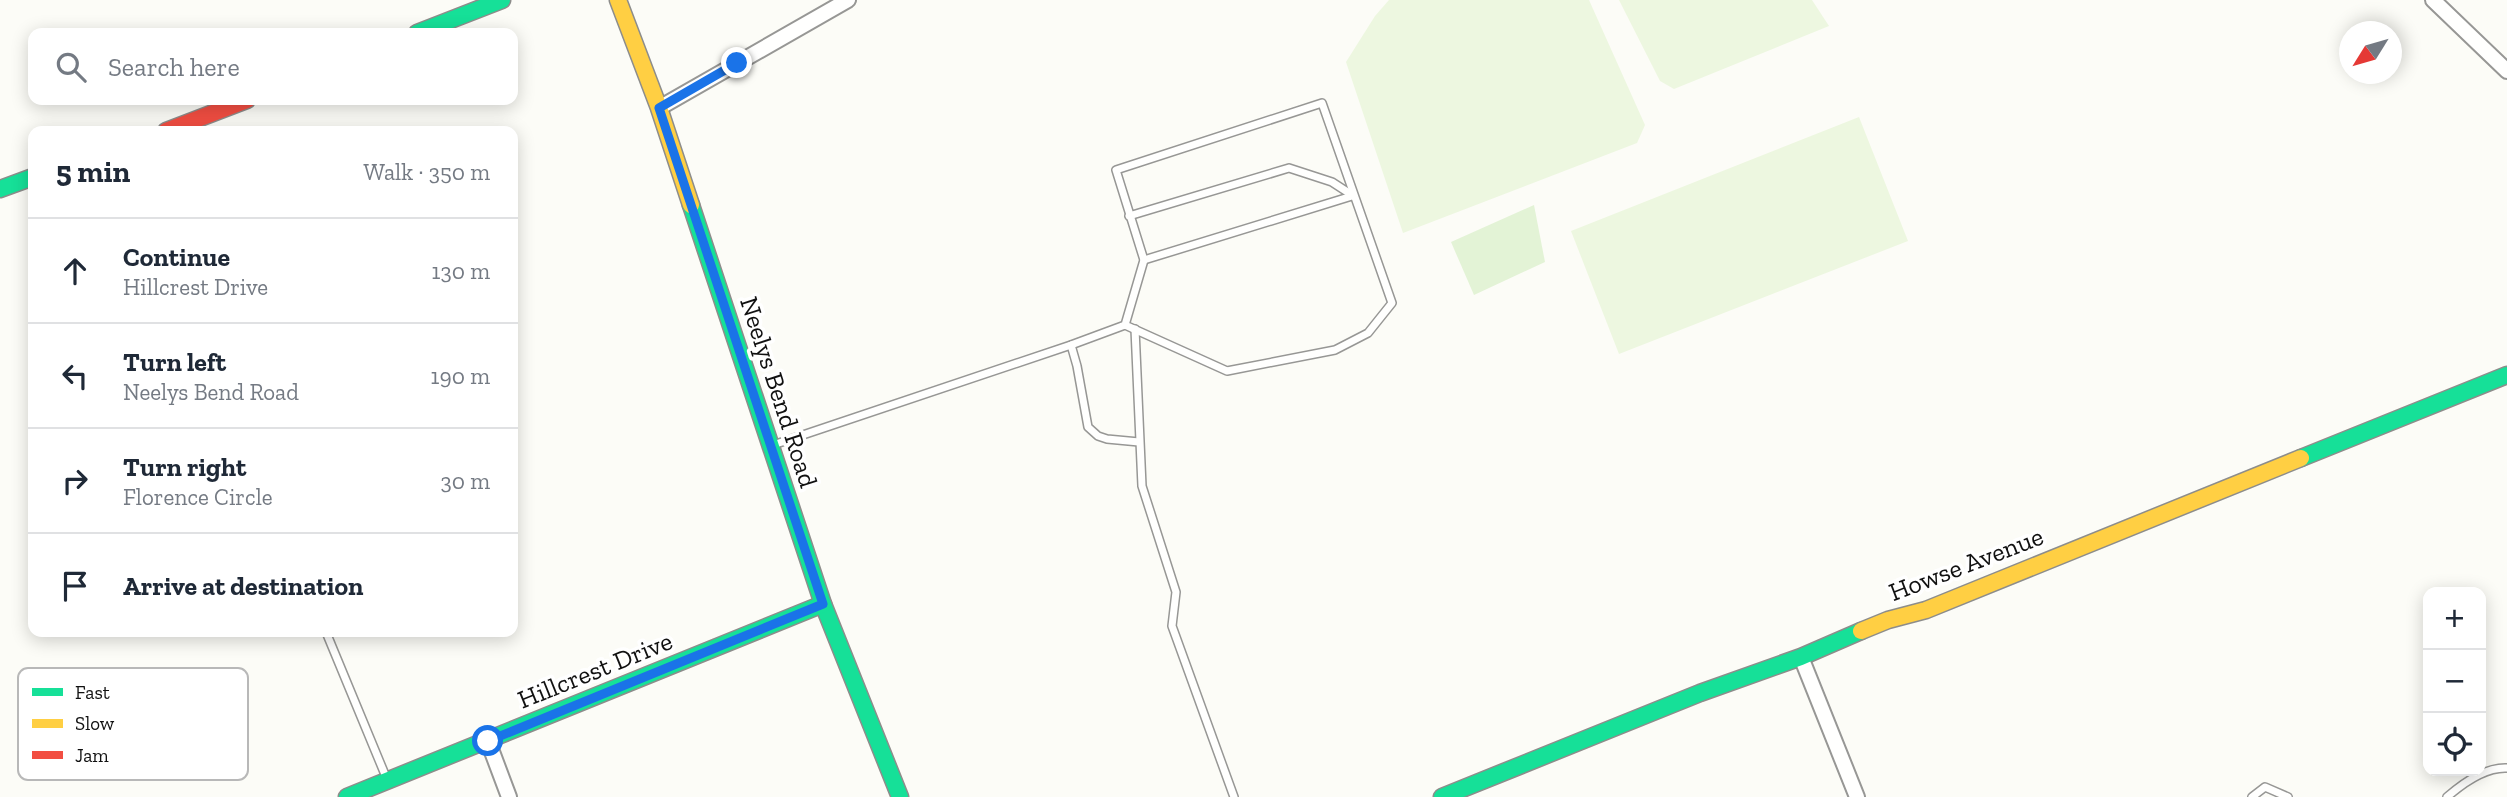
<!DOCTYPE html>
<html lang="en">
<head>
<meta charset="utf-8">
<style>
  body { margin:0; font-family:"Zilla Slab",serif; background:#f2f2f3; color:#1f2937 }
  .controls { position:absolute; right:21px; bottom:21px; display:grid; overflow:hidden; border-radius:14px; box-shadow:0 4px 18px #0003 }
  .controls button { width:63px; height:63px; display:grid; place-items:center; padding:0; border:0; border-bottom:2px solid #e0e1e3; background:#fff; color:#1f2937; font:35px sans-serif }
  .compass { position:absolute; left:2339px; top:21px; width:63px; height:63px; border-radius:50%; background:#fff; box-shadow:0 4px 18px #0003; rotate:233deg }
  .stop { position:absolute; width:21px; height:21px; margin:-16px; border:5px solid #1a73e8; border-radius:50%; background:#fff }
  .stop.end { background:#1a73e8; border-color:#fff; box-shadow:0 2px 7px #0008 }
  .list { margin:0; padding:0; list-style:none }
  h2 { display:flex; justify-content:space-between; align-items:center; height:91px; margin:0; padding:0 28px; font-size:30px }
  h2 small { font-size:23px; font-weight:400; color:#747a83 }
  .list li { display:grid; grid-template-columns:46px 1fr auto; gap:21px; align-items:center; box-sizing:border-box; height:105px; padding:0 28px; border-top:2px solid #e0e1e3 }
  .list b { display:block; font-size:26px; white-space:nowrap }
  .list p { margin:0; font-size:23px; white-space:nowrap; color:#747a83 }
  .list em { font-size:23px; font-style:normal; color:#747a83 }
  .icon { flex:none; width:38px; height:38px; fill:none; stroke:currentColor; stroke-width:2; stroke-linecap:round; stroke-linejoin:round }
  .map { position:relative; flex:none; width:2507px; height:797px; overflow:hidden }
  .search { position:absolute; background:#fff; box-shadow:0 4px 18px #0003; left:28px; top:28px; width:490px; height:77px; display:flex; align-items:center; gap:18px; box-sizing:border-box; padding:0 24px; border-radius:14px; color:#747a83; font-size:26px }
  .panel { position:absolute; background:#fff; box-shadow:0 4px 18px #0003; left:28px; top:126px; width:490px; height:511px; border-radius:14px }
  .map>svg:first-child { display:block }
</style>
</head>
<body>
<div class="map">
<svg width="2507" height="797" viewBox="0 0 2507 797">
  <rect width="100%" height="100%" fill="#fcfcf7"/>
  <!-- green -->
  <polygon fill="#e3f3d6" points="1534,205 1545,262 1474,295 1451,242"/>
  <!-- pitch -->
  <g fill="#edf7e0">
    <polygon points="1389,0 1589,0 1645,125 1637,143 1403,233 1346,62 1375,16"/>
    <polygon points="1619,0 1812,0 1829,26 1674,89 1660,81"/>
    <polygon points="1859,117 1908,241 1619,354 1571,231"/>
  </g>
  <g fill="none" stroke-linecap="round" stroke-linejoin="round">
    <!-- lane casing -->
    <g stroke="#979795" stroke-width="10">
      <g id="lane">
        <polyline points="1129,216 1289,168 1332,182 1352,195"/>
        <polyline points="1144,260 1352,196"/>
        <polyline points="1135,329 1142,486 1176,592 1172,626 1234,797"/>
        <polyline points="1071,345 1077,366 1088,427 1098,436 1107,439 1139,442"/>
        <polyline points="773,445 1071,345 1125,325 1144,260 1116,170 1322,103 1392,303 1368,333 1335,350 1227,371 1125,325"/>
        <polyline points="326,632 386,777"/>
        <polyline points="2252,797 2265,787 2288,797"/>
        <path d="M2447,797c16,-14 39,-30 60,-29"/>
      </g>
    </g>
    <!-- street casing -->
    <g stroke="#979795" stroke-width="18">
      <g id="street">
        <polyline points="2433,0 2507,71"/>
        <polyline points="659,108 848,0"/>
        <polyline points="1801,657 1857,797"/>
        <polyline points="488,741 509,797"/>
      </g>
    </g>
    <!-- fast casing -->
    <g stroke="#8d8d8b" stroke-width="19">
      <g id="fast">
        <polyline points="417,33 502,0"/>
        <polyline points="0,189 33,177"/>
        <polyline points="691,205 823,604 900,797"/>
        <polyline points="2301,458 2507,375"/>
        <polyline points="347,797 823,604"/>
        <polyline points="1442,797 1700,693 1801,657 1861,631"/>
      </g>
    </g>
    <!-- slow casing -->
    <g stroke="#8d8d8b" stroke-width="19">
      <g id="slow">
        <polyline points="618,0 659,108 691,205"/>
        <polyline points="1861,631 1888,620 1926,610 2301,458"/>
      </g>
    </g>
    <!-- jam casing -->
    <g stroke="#8d8d8b" stroke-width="19">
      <polyline id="jam" points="166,131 247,100"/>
    </g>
    <!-- lane -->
    <use href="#lane" stroke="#fffffe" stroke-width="7"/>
    <!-- street -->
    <use href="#street" stroke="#fffffe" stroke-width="14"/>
    <!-- fast -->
    <use href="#fast" stroke="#16e098" stroke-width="16"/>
    <!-- slow -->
    <use href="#slow" stroke="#ffcf43" stroke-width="16"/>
    <!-- jam -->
    <use href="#jam" stroke="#f24e42" stroke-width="16"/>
  </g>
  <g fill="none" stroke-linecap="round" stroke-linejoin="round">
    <!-- route -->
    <polyline stroke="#1a73e8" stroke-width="9" points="488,741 823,604 659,108 737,63"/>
  </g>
  <g text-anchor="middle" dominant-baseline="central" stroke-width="7" stroke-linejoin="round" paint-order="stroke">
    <!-- street labels -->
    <g font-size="26" fill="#111" stroke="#fff">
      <text transform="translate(779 392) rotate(72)">Neelys Bend Road</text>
      <text transform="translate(1966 564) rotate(-21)">Howse Avenue</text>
      <text transform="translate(595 670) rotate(-22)">Hillcrest Drive</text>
    </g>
  </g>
  <!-- legend -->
  <rect x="18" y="668" width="230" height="112" rx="10" fill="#fff" stroke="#b8b8b8" stroke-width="2"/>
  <rect x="32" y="688" width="31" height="8" fill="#16e098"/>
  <rect x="32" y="719" width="31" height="9" fill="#ffcf43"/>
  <rect x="32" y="751" width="31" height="8" fill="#f24e42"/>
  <g font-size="19" fill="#111">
    <text x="75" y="699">Fast</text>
    <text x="75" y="730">Slow</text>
    <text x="75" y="762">Jam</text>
  </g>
</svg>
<div class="controls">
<button>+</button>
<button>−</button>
<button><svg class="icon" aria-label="locate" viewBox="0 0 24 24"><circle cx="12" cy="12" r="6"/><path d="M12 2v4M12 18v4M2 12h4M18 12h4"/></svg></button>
</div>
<svg class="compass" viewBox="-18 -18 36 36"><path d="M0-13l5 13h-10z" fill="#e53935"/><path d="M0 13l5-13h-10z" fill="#747a83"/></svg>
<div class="stop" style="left:488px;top:741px"></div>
<div class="stop end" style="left:737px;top:63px"></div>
<div class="search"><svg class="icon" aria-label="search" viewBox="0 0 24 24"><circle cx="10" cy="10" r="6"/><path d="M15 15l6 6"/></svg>Search here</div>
<section class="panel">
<h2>5 min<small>Walk · 350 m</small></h2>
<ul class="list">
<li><svg class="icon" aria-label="ahead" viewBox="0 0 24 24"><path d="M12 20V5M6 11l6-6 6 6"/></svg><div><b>Continue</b><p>Hillcrest Drive</p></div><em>130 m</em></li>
<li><svg class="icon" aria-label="left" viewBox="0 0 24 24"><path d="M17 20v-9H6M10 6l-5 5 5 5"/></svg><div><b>Turn left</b><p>Neelys Bend Road</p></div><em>190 m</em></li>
<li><svg class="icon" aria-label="right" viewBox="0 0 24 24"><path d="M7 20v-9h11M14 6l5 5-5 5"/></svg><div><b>Turn right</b><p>Florence Circle</p></div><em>30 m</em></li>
<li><svg class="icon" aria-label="arrive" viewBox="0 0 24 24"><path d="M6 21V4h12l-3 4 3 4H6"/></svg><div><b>Arrive at destination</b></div></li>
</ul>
</section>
</div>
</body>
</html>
